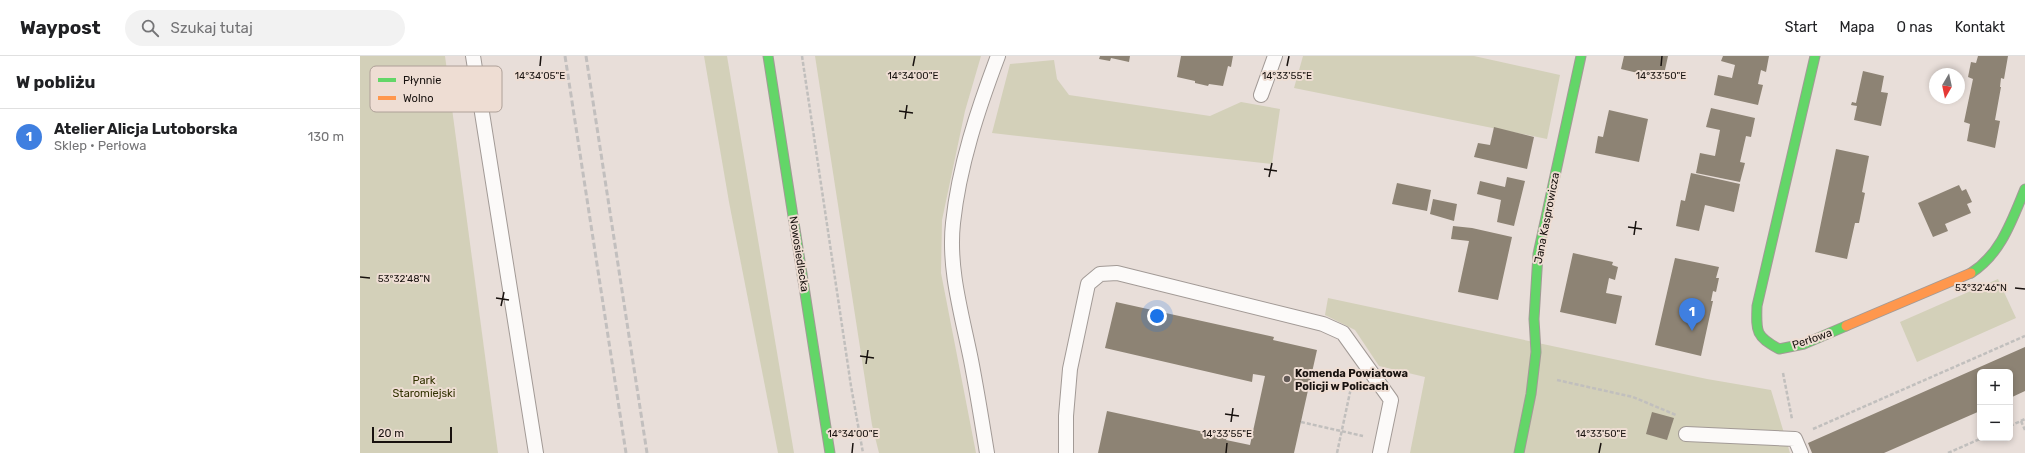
<!DOCTYPE html>
<html lang="pl">
<head>
<meta charset="utf-8">
<style>
  body { margin:0; font-family:Rubik,sans-serif; background:#f2f2f2; color:#202124 }
  .controls { position:absolute; right:12px; bottom:12px; display:grid; overflow:hidden; border-radius:6px; box-shadow:0 2px 6px #0003 }
  .controls button { width:36px; height:36px; display:grid; place-items:center; padding:0; border:0; border-bottom:1px solid #e0e0e0; background:#fff; color:#202124; font:20px sans-serif }
  .compass { position:absolute; left:1569px; top:12px; width:36px; height:36px; border-radius:50%; background:#fff; box-shadow:0 2px 6px #0003; rotate:189deg }
  .scale { position:absolute; left:12px; bottom:10px; width:80px; box-sizing:border-box; padding-left:4px; border:2px solid #18120f; border-top:0; font-size:11px; line-height:14px; white-space:nowrap; color:#18120f; -webkit-text-stroke:3px #eeddd3; paint-order:stroke }
  .you { position:absolute; left:797px; top:260px; width:14px; height:14px; margin:-10px; border:3px solid #fff; border-radius:50%; background:#1a73e8; box-shadow:0 0 0 6px #1a73e833 }
  .badge { display:grid; place-items:center; width:26px; height:26px; border-radius:50%; background:#b45309; color:#fff; font-size:13px; font-weight:700 }
  .pin { position:absolute; translate:-50% -33px; filter:drop-shadow(0 1px 2px #0008) }
  .pin::after { content:''; position:absolute; top:21px; width:14px; height:12px; background:inherit; clip-path:polygon(0 0,100% 0,50% 100%) }
  .list { margin:0; padding:0; list-style:none }
  h2 { display:flex; justify-content:space-between; align-items:center; height:52px; margin:0; padding:0 16px; font-size:17px }
  h2 small { font-size:13px; font-weight:400; color:#757577 }
  .list li { display:grid; grid-template-columns:26px 1fr auto; gap:12px; align-items:center; box-sizing:border-box; height:56px; padding:0 16px; border-top:1px solid #e0e0e0 }
  .list b { display:block; font-size:15px; white-space:nowrap }
  .list p { margin:0; font-size:13px; white-space:nowrap; color:#757577 }
  .list em { font-size:13px; font-style:normal; color:#757577 }
  .icon { flex:none; width:22px; height:22px; fill:none; stroke:currentColor; stroke-width:2; stroke-linecap:round; stroke-linejoin:round }
  .map { position:relative; flex:none; width:1665px; height:397px; overflow:hidden }
  header { display:flex; align-items:center; gap:24px; box-sizing:border-box; height:56px; padding:0 20px; background:#fff; border-bottom:1px solid #e0e0e0 }
  header strong { font-size:19px }
  nav { display:flex; gap:22px; margin-inline-start:auto; font-size:14px }
  .search { width:280px; height:36px; background:#f2f2f2; display:flex; align-items:center; gap:10px; box-sizing:border-box; padding:0 14px; border-radius:22px; color:#757577; font-size:15px }
  main { display:flex }
  aside { flex:1; background:#fff }
  .map>svg:first-child { display:block }
</style>
</head>
<body>
<header>
<strong>Waypost</strong>
<div class="search"><svg class="icon" aria-label="search" viewBox="0 0 24 24"><circle cx="10" cy="10" r="6"/><path d="M15 15l6 6"/></svg>Szukaj tutaj</div>
<nav><a>Start</a><a>Mapa</a><a>O nas</a><a>Kontakt</a></nav>
</header>
<main>
<aside>
<h2>W pobliżu<small></small></h2>
<ul class="list">
<li><span class="badge" style="background:#3f7fe0">1</span><div><b>Atelier Alicja Lutoborska</b><p>Sklep · Perłowa</p></div><em>130 m</em></li>
</ul>
</aside>
<div class="map">
<svg width="1665" height="397" viewBox="0 0 1665 397">
  <rect width="100%" height="100%" fill="#e8ded9"/>
  <!-- green -->
  <g fill="#d3d0b9">
    <polygon points="0,0 85,0 138,397 0,397"/>
    <polygon points="344,0 367,0 434,397 418,397 369,146"/>
    <polygon points="455,0 621,0 605,55 582,164 581,217 616,397 519,397 512,369"/>
    <polygon points="943,0 1114,0 1200,19 1187,83 934,32"/>
    <polygon points="694,4 697,23 709,39 850,60 881,46 920,53 912,108 632,77 650,8"/>
    <polygon points="1638,223 1656,262 1557,306 1540,266"/>
    <polygon points="968,242 1347,323 1411,334 1430,397 1050,397 1065,321 1019,310 995,274 965,259"/>
  </g>
  <!-- building -->
  <g fill="#8d8374">
    <polygon points="740,0 770,0 769,6 751,2 750,5 739,3"/>
    <polygon points="821,0 873,0 871,11 868,10 863,30 849,28 848,30 835,27 835,25 817,21"/>
    <polygon points="1264,0 1308,0 1303,23 1261,13"/>
    <polygon points="1363,0 1409,0 1406,16 1401,14 1398,28 1403,29 1398,49 1354,39 1358,19 1372,22 1375,9 1361,5"/>
    <polygon points="1618,0 1648,0 1644,23 1641,22 1640,31 1641,31 1635,64 1640,65 1635,92 1607,85 1610,68 1604,66 1613,23 1608,21 1611,6 1616,7"/>
    <polygon points="1503,15 1524,20 1521,36 1528,37 1521,70 1494,64 1497,50 1491,49 1492,46 1496,47"/>
    <polygon points="1351,52 1395,62 1391,81 1386,80 1380,106 1385,107 1380,126 1336,117 1340,97 1355,100 1360,74 1346,71"/>
    <polygon points="1249,54 1288,63 1279,106 1235,97 1238,80 1243,81"/>
    <polygon points="1134,71 1174,81 1167,113 1114,101 1118,87 1130,89"/>
    <polygon points="1476,93 1509,100 1502,136 1505,137 1499,167 1495,167 1487,203 1455,196"/>
    <polygon points="1331,117 1380,128 1374,156 1345,149 1339,175 1316,170 1321,144 1325,145"/>
    <polygon points="1147,121 1165,125 1154,170 1137,166 1141,144 1117,138 1120,125 1145,131"/>
    <polygon points="1037,127 1071,134 1067,155 1032,148"/>
    <polygon points="1599,129 1602,135 1606,133 1612,146 1607,148 1611,157 1585,168 1588,175 1573,181 1558,147"/>
    <polygon points="1073,143 1097,148 1094,165 1070,158"/>
    <polygon points="1093,170 1112,172 1152,181 1138,244 1098,236 1109,185 1091,183"/>
    <polygon points="1213,197 1253,206 1252,209 1258,211 1255,224 1249,222 1246,237 1262,240 1256,268 1200,256"/>
    <polygon points="1315,202 1359,211 1356,222 1359,222 1356,236 1353,235 1351,245 1353,245 1341,300 1295,289"/>
    <polygon points="756,246 914,281 913,284 957,294 934,397 738,397 747,355 867,381 866,384 890,389 905,320 893,318 892,326 745,292"/>
    <polygon points="1665,291 1665,335 1650,342 1650,316 1620,316 1620,355 1524,397 1452,397 1448,387"/>
    <polygon points="1292,356 1314,362 1307,384 1286,378"/>
  </g>
  <g fill="none" stroke-linecap="round" stroke-linejoin="round">
    <!-- lane casing -->
    <g stroke="#a29a96" stroke-width="16">
      <g id="lane">
        <polyline points="113,0 176,397"/>
        <polyline points="901,39 915,0"/>
        <polyline points="1326,378 1435,383 1441,397"/>
        <path d="M627,397c-5,-31 -10,-62 -16,-93 -9,-45 -23,-91 -18,-137 6,-57 25,-114 45,-167"/>
        <polyline points="706,397 706,360 710,313 728,228 740,218 757,217 963,268 983,277 1031,344 1020,397"/>
      </g>
    </g>
    <!-- fast casing -->
    <g stroke="#a29a96" stroke-width="11">
      <g id="fast">
        <polyline points="408,0 470,397"/>
        <path d="M1455,0l-58,250c-1,27 -1,30 22,43l25,-5 42,-18"/>
        <path d="M1611,217c30,-19 41,-53 54,-84"/>
        <polyline points="1159,397 1171,338 1176,296 1174,263 1178,198 1221,0"/>
      </g>
    </g>
    <!-- slow casing -->
    <g stroke="#a29a96" stroke-width="11">
      <polyline id="slow" points="1486,270 1611,217"/>
    </g>
    <!-- path -->
    <g stroke="#c1bfbd" stroke-width="2.5" stroke-dasharray="4 2" stroke-linecap="butt">
      <polyline points="442,0 491,330 503,397"/>
      <polyline points="1423,317 1432,363"/>
      <polyline points="1197,324 1273,341 1316,359"/>
      <polyline points="1661,365 1665,374"/>
      <polyline points="941,366 1003,380"/>
      <polyline points="1650,370 1665,363"/>
      <polyline points="1453,373 1665,280"/>
      <polyline points="977,397 992,327"/>
      <polyline points="1588,397 1622,382"/>
    </g>
    <!-- lane -->
    <use href="#lane" stroke="#fcfaf9" stroke-width="14"/>
    <!-- fast -->
    <use href="#fast" stroke="#63d668" stroke-width="9"/>
    <!-- slow -->
    <use href="#slow" stroke="#ff974d" stroke-width="9"/>
    <!-- rail -->
    <g stroke="#c2bfbe" stroke-width="3" stroke-dasharray="6 3" stroke-linecap="butt">
      <polyline points="205,0 266,397"/>
      <polyline points="226,0 287,397"/>
    </g>
  </g>
  <!-- ticks -->
  <path fill="none" stroke="#18120f" stroke-width="1.5" d="M180,10l1,-10M553,10l2,-10M927,10l2,-10M1301,10l1,-10M539,55l14,2M545,63l2,-14M904,113l13,2M909,121l3,-14M1268,171l14,2M1274,179l2,-14M0,221l10,1M1655,232l10,1M136,242l13,2M141,250l3,-14M500,300l14,2M506,308l2,-14M865,358l14,2M871,366l2,-14M492,397l1,-10M866,397l1,-10M1239,397l2,-10"/>
  <!-- markers -->
  <circle fill="#615956" stroke="#eeddd3" stroke-width="1.5" cx="927" cy="323" r="4"/>
  <g text-anchor="middle" dominant-baseline="central" stroke-width="4" stroke-linejoin="round" paint-order="stroke">
    <!-- street labels -->
    <g font-size="11" fill="#18120f" stroke="#eeddd3">
      <text transform="translate(1187 162) rotate(-79)">Jana Kasprowicza</text>
      <text transform="translate(439 198) rotate(81)">Nowosiedlecka</text>
      <text transform="translate(1452 283) rotate(-19)">Perłowa</text>
    </g>
    <!-- poi labels -->
    <g font-size="11" font-weight="bold" fill="#18120f" stroke="#eeddd3" text-anchor="start">
      <text x="935" y="317">Komenda Powiatowa<tspan x="935" dy="13">Policji w Policach</tspan></text>
    </g>
    <!-- park labels -->
    <g font-size="11" fill="#323200" stroke="#eeddd3">
      <text x="64" y="324">Park<tspan x="64" dy="13">Staromiejski</tspan></text>
    </g>
  </g>
  <!-- legend -->
  <rect x="10" y="10" width="132" height="46" rx="6" fill="#eeddd3" stroke="#aea098" stroke-width="1"/>
  <rect x="18" y="22" width="18" height="4" fill="#63d668"/>
  <rect x="18" y="40" width="18" height="4" fill="#ff974d"/>
  <g font-size="11" fill="#18120f">
    <text x="43" y="28">Płynnie</text>
    <text x="43" y="46">Wolno</text>
  </g>
  <g font-size="10" text-anchor="middle" fill="#18120f" stroke="#eeddd3" stroke-width="4" stroke-linejoin="round" paint-order="stroke">
    <text x="180" y="23">14°34'05"E</text>
    <text x="553" y="23">14°34'00"E</text>
    <text x="927" y="23">14°33'55"E</text>
    <text x="1301" y="23">14°33'50"E</text>
    <text x="44" y="226">53°32'48"N</text>
    <text x="1621" y="235">53°32'46"N</text>
    <text x="493" y="381">14°34'00"E</text>
    <text x="867" y="381">14°33'55"E</text>
    <text x="1241" y="381">14°33'50"E</text>
  </g>
</svg>
<div class="controls">
<button>+</button>
<button>−</button>
</div>
<svg class="compass" viewBox="-18 -18 36 36"><path d="M0-13l5 13h-10z" fill="#e53935"/><path d="M0 13l5-13h-10z" fill="#757577"/></svg>
<div class="scale">20 m</div>
<div class="you"></div>
<div class="pin badge" style="left:1332px;top:275px;background:#3f7fe0">1</div>
</div>
</main>
</body>
</html>
